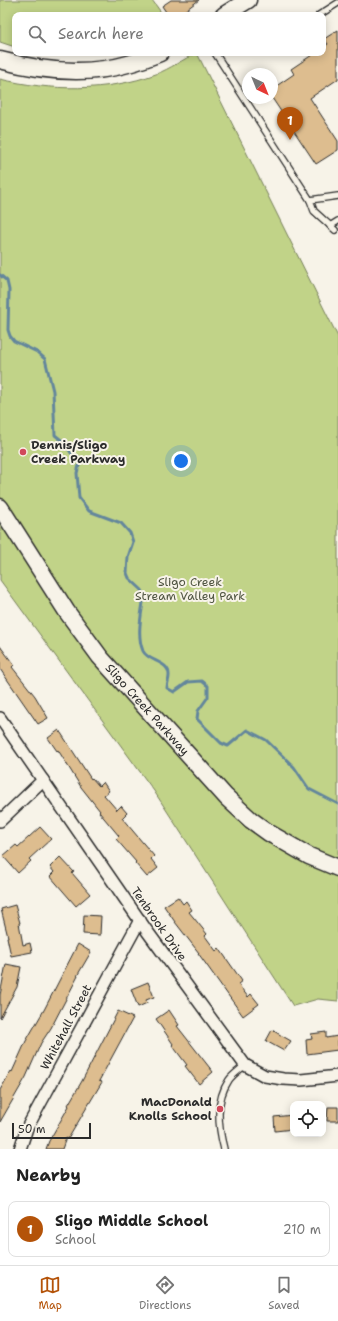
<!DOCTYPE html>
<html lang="en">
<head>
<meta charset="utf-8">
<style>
  body { margin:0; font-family:"Shantell Sans",sans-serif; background:#f2f2f2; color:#222 }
  .controls { position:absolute; right:12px; bottom:12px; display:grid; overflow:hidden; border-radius:8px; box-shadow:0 2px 10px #0003 }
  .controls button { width:36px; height:36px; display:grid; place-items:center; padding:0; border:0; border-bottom:1px solid #e0e0e0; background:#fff; color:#222; font:20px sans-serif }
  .compass { position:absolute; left:242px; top:68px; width:36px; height:36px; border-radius:50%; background:#fff; box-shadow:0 2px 10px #0003; rotate:137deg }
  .scale { position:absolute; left:12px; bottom:10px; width:79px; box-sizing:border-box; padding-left:4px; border:2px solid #2b2b2b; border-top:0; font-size:11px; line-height:14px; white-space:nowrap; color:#2b2b2b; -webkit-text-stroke:3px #f7f3e8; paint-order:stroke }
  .you { position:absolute; left:181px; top:461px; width:14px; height:14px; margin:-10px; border:3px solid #fff; border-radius:50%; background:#1a73e8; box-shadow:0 0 0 6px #1a73e833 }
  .badge { display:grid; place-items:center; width:26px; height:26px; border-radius:50%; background:#b45309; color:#fff; font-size:13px; font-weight:700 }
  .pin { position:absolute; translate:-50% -33px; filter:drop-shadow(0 1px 2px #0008) }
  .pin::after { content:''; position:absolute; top:21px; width:14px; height:12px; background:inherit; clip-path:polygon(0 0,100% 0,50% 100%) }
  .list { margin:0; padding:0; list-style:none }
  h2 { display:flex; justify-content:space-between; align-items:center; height:52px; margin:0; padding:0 16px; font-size:17px }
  h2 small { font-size:13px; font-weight:400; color:#767676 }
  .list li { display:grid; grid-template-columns:26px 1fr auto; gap:12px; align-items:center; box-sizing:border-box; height:56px; margin:0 8px 8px; padding:0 8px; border:1px solid #e0e0e0; border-radius:8px }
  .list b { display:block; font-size:15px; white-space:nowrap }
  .list p { margin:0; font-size:13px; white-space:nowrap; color:#767676 }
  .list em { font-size:13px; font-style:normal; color:#767676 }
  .icon { flex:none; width:22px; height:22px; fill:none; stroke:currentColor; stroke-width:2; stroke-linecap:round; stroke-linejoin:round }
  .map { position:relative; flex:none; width:338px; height:1149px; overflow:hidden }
  .search { position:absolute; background:#fff; box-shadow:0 2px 10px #0003; left:12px; right:12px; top:12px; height:44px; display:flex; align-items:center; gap:10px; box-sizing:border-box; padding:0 14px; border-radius:8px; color:#767676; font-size:15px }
  .sheet { height:116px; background:#fff }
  nav { display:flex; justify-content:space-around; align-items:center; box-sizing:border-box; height:56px; border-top:1px solid #e0e0e0; background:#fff; font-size:11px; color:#767676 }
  nav a { display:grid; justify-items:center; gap:2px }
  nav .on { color:#b45309 }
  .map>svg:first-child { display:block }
</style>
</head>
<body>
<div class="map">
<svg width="338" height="1149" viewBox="0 0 338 1149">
  <rect width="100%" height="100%" fill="#f7f3e8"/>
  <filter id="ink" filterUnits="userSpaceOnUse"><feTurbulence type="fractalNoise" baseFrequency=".025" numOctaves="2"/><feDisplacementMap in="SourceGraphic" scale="8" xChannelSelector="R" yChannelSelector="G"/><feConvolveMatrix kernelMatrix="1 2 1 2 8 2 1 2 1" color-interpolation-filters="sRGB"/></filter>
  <g filter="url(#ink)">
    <!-- green -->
    <g fill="#c1d388" stroke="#767f5a">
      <polygon points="0,0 152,0 163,15 15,15 15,47 0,42"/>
      <path d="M197,53l141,284v664l-20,-2 -25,7 -139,-215 -154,-211v-501c50,12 107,13 156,-5 14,-5 27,-15 41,-21z"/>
    </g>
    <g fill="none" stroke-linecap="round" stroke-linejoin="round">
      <!-- stream -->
      <path stroke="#63869c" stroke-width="3" d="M0,275l7,6 2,9 -1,40 2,6 4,5 23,11 8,7 8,32 2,44 10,8 6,10 10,5 -4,15 2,25 10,13 32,12 9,10 3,9 -5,15 -1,16 2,5 13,12 2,5c-2,18 -8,39 -1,56 5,11 27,10 26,25 0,4 -2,8 -2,12l7,4 14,-10 14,-1 6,5v11l-10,14 -1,8 24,24 7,3 19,-16 19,10 28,27 15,22 29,15"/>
    </g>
    <!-- building -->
    <g fill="#ddbd8f" stroke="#2b2b2b">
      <polygon points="171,0 199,0 179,15 168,15 162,6"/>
      <polygon points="338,30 338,79 310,98 338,141 338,150 316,164 272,98 272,89 294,74 291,69 315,53 323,53 323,48 328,44 324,39"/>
      <polygon points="0,646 14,665 12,667 35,696 48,718 38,724 0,669"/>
      <polygon points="59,730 91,779 92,778 99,786 103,782 109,791 104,795 117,810 121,806 127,813 122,818 154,856 151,859 158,868 147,877 135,863 136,862 116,839 119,836 99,812 100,811 81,787 58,750 57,751 48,738"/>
      <polygon points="40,827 51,839 29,859 31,861 18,873 3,856 16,845 18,847"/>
      <polygon points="60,857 74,872 72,873 90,894 76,906 50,876 54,872 50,867"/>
      <polygon points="178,897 183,904 186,901 192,910 189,912 207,934 205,936 216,951 219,948 242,981 238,984 248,997 251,994 259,1004 243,1016 198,953 199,953 175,922 164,906"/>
      <polygon points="15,905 20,923 19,923 23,945 30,943 32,952 11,956 7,937 8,937 1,909"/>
      <polygon points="84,915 101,916 100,935 83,934"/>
      <polygon points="78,944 91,952 77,976 78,976 51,1028 41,1043 26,1077 0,1122 0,1090 11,1071 12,1072 26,1041 44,1010"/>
      <polygon points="6,964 21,967 17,987 0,1018 0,995"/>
      <polygon points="148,982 154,997 146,1000 147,1003 138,1007 131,989"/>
      <polygon points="169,1010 179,1025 177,1026 213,1072 199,1084 185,1066 187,1065 172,1045 173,1044 156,1019"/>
      <polygon points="118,1011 133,1018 99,1081 102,1082 68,1139 66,1138 62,1149 46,1149 49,1141 69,1106 68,1105 82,1081"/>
      <polygon points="272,1030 291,1041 284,1051 266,1041"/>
      <polygon points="326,1032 326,1038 338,1036 338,1050 307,1054 306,1040 312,1039 311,1034"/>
      <polygon points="328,1107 338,1107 338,1121 327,1121"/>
      <polygon points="293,1115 293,1129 275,1131 274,1117"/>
    </g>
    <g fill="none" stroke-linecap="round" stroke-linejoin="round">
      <!-- lane casing -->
      <g stroke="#2b2b2b" stroke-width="8">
        <g id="lane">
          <polyline points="319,15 338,3"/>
          <polyline points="215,53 310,200"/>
          <polyline points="330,226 338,221"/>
          <polyline points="335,230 314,211 310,200 338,196"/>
          <path d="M224,1149c-6,-23 -9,-48 5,-69 4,-6 11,-10 16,-15"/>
        </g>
      </g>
      <!-- street casing -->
      <g stroke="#2b2b2b" stroke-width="14">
        <g id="street">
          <polyline points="0,718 147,931 245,1065 265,1076 283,1079 301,1080 338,1076"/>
          <polyline points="0,821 43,780"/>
          <polyline points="20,1149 27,1128 140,920"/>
        </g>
      </g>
      <!-- secondary casing -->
      <g stroke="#2b2b2b" stroke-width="19">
        <g id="secondary">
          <polyline points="224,15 248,0"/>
          <path d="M0,60c41,11 87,16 128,4 11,-3 22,-7 32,-11"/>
          <path id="s1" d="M0,507l67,105 33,45 126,140 25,23 18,13 40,23 29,12"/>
        </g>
      </g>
      <!-- lane -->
      <use href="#lane" stroke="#f7f3e8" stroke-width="5.5"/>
      <!-- street -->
      <use href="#street" stroke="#f7f3e8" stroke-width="11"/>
      <!-- secondary -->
      <use href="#secondary" stroke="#f7f3e8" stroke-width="16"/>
    </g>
  </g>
  <!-- markers -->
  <g fill="#d1495b" stroke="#f7f3e8" stroke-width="1.5">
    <circle cx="23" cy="452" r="4"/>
    <circle cx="220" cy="1109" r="4"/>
  </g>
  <g text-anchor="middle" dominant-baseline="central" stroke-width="4" stroke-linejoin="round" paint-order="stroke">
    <!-- poi labels -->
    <g font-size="12" font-weight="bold" fill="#2b2b2b" stroke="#f7f3e8" text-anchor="start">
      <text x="31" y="445">Dennis/Sligo<tspan x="31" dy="14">Creek Parkway</tspan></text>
      <text x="212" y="1102" text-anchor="end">MacDonald<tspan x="212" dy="14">Knolls School</tspan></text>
    </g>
    <!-- park labels -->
    <g font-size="12" fill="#505542" stroke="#f7f3e8">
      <text x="190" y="582">Sligo Creek<tspan x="190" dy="14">Stream Valley Park</tspan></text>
    </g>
    <!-- street labels -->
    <g font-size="12" fill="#2b2b2b" stroke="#f7f3e8">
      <text stroke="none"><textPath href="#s1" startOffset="251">Sligo Creek Parkway</textPath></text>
      <text transform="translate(159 924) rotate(55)">Tenbrook Drive</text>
      <text transform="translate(66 1027) rotate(-62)">Whitehall Street</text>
    </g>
  </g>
</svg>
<div class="controls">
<button><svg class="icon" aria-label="locate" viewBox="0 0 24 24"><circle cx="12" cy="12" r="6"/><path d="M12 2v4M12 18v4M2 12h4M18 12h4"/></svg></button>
</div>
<svg class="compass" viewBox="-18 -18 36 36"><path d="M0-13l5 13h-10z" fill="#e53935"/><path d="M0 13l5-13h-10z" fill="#767676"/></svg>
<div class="scale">50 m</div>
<div class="you"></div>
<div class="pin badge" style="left:290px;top:140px">1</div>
<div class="search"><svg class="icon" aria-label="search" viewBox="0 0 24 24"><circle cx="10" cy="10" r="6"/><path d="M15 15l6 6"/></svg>Search here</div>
</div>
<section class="sheet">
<h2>Nearby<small></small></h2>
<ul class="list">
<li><span class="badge">1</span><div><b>Sligo Middle School</b><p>School</p></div><em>210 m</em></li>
</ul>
</section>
<nav>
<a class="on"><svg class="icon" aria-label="map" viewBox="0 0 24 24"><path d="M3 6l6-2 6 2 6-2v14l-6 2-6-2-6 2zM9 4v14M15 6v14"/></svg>Map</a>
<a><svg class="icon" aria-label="directions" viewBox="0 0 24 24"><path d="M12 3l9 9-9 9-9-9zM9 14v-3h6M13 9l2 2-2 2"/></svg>Directions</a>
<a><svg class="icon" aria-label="saved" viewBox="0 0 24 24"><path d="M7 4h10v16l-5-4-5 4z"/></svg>Saved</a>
</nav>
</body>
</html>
